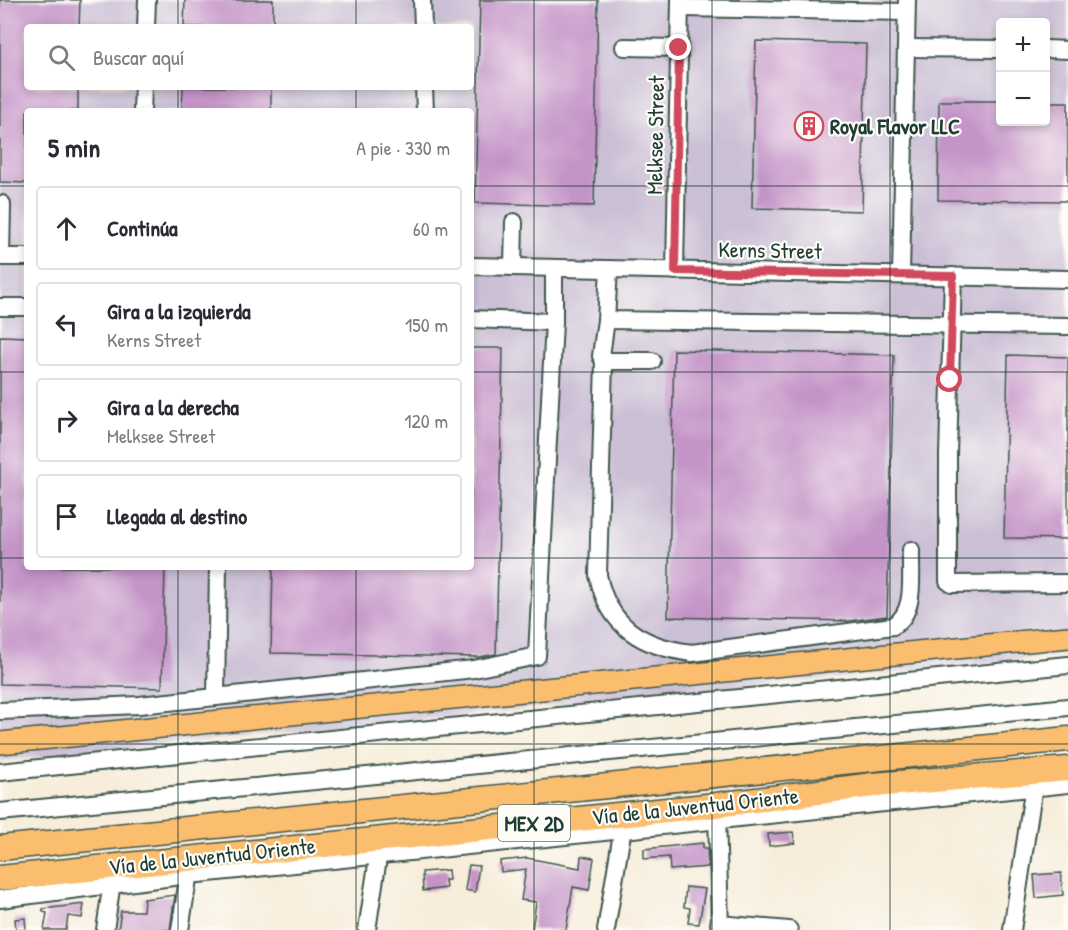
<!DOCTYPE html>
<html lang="es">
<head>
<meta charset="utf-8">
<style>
  body { margin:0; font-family:"Patrick Hand",sans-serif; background:#f7f7f7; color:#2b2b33 }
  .controls { position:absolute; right:18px; top:18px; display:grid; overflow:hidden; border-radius:6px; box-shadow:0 3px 9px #0003 }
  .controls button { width:54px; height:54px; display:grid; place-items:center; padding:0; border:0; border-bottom:2px solid #e1e1e2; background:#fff; color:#2b2b33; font:30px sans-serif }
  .stop { position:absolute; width:18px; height:18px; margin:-14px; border:4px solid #d1495b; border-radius:50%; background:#fff }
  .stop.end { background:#d1495b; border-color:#fff; box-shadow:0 2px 6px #0008 }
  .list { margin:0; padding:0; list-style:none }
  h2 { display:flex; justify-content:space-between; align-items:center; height:78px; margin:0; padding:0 24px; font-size:26px }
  h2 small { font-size:20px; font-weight:400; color:#7c7c81 }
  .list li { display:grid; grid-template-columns:39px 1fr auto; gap:18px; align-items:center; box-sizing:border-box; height:84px; margin:0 12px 12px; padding:0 12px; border:2px solid #e1e1e2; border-radius:6px }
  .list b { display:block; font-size:22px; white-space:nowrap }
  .list p { margin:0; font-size:20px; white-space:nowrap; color:#7c7c81 }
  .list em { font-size:20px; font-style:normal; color:#7c7c81 }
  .icon { flex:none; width:33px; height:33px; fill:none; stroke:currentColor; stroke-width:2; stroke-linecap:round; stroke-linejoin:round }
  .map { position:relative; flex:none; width:1068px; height:930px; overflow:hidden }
  .search { position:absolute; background:#fff; box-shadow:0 3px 9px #0003; left:24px; top:24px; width:450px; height:66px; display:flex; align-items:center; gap:15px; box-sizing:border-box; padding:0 21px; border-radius:6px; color:#7c7c81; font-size:22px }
  .panel { position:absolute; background:#fff; box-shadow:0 3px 9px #0003; left:24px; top:108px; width:450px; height:462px; border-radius:6px }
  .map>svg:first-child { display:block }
</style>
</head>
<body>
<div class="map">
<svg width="1068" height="930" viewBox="0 0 1068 930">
  <rect width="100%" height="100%" fill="#fdfcf7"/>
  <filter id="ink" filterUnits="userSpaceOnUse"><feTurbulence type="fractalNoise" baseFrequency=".0167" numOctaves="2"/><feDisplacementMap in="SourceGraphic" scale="12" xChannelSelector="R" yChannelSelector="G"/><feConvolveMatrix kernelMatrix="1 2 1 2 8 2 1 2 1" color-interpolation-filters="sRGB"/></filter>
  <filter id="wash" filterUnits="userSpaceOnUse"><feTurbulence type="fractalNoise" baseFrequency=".008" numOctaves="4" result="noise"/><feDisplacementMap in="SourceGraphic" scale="24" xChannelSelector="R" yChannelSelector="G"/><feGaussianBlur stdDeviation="1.35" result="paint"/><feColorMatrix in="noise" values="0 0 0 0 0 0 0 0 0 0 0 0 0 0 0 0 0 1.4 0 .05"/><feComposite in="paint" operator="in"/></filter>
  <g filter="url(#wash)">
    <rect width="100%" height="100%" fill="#f7edda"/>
    <!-- industrial -->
    <path fill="#cbbfd5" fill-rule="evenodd" d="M0,0h1068v655l-1068,106zM1000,22h46v100h-46zM27,27h444v60h-444zM27,111h444v456h-444z"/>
    <g id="blocks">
      <!-- building -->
      <g fill="#c494c8">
        <polygon points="0,0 80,0 79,27 27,27 27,87 78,87 78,111 27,111 27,183 0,182"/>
        <polygon points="185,0 273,0 273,27 184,27"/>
        <polygon points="480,0 598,0 594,206 475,203"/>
        <polygon points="756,41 866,44 862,211 752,208"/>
        <polygon points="183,87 271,87 271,111 182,111"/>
        <polygon points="939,101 1000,101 1000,122 1046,122 1046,102 1068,102 1068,201 938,200"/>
        <polygon points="0,336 27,337 27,567 165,567 162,688 0,684"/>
        <polygon points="471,348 503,348 496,654 478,657 271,653 273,567 471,567"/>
        <polygon points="674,350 894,355 887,616 849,621 668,617"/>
        <polygon points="1008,355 1068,357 1068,539 1004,538"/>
        <polygon points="793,832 795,843 769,846 768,834"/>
        <polygon points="703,843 703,848 707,848 708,867 670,870 669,857 644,859 644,849"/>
        <polygon points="581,856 594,858 589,890 573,887 566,930 532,930 536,902 521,900 526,869 501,872 500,861 527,858 580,868"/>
        <polygon points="469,865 479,866 475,892 465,890"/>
        <polygon points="448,870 449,880 445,880 446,888 423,891 422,872"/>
        <polygon points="1061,873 1063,895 1036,898 1034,875"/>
        <polygon points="686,887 705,889 699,924 688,923 690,908 684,907"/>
        <polygon points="175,895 170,930 118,930 121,911 143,911 144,899"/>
        <polygon points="84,904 82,918 68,916 66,930 44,930 47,913 43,912 43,909"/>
        <polygon points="25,918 26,930 16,930 15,919"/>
      </g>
    </g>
  </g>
  <g filter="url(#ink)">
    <use href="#blocks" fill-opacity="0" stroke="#3f574d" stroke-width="1.5"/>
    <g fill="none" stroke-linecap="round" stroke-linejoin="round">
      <!-- minor casing -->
      <g stroke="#3f574d" stroke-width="20">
        <g id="minor">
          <polyline points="422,0 423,27"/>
          <polyline points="680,8 906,12"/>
          <polyline points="146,27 147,0"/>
          <polyline points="624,47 679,48"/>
          <polyline points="906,48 1000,49"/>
          <polyline points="1046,49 1068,50"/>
          <polyline points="424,87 425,111"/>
          <polyline points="142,111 143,87"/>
          <polyline points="0,257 27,257"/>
          <polyline points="1,257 2,204"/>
          <polyline points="471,266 1068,279"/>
          <polyline points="513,267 514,222"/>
          <polyline points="609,269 606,320 1068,326"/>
          <polyline points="675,271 680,0"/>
          <polyline points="901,275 907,0"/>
          <polyline points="953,276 948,455 948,581 952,584 1068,583"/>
          <polyline points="0,307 27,307"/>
          <polyline points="471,319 554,322 554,269"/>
          <path d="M606,320l-5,36 3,5 -6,214c10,52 45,72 94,78l201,-27c24,-14 17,-51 18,-76"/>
          <polyline points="604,361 652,361"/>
          <polyline points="216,697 474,669 537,656 554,322"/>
          <polyline points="0,711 139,705 216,697 218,567"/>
          <polyline points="0,772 1068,665"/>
          <polyline points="717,811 720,930"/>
          <polyline points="0,812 1068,707"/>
          <polyline points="0,899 189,875 1068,784"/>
          <polyline points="719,924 789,930"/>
          <polyline points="105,930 113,875"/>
          <polyline points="180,930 190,866"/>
          <polyline points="367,930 380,845"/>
          <polyline points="606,930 624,821"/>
          <polyline points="1012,930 1035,779"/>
        </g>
      </g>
      <!-- major casing -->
      <g stroke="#3f574d" stroke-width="24">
        <polyline id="major" points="0,743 1068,637"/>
      </g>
      <!-- highway casing -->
      <g stroke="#3f574d" stroke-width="27">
        <g id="highway">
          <polyline points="0,848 1068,739"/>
          <polyline points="0,878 716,805 873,785 1068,769"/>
        </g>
      </g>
      <!-- minor -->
      <use href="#minor" stroke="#fff" stroke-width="16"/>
      <!-- major -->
      <use href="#major" stroke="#fbbd6e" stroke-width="21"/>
      <!-- highway -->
      <use href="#highway" stroke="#fbbd6e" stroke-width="24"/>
    </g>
  </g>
  <g fill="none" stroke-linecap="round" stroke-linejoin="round" filter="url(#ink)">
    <!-- route -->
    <polyline stroke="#d1495b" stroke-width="8" points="679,48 675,271 953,276 950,380"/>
  </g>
  <!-- grid -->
  <path fill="none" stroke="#1f3d34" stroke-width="1.5" stroke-opacity="0.55" d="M178,0v27M356,0v27M534,0v930M712,0v930M890,0v930M178,87v24M356,87v24M0,186h27M471,186h597M0,372h27M471,372h597M0,558h27M471,558h597M178,567v363M356,567v363M0,744h1068"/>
  <!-- icons -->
  <defs>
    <g id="building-ring" transform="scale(1.5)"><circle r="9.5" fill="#fdfcf7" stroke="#d1495b" stroke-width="1.5"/><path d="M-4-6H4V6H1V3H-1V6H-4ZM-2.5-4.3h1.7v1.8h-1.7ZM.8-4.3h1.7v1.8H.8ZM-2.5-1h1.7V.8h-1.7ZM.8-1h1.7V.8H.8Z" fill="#d1495b"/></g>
  </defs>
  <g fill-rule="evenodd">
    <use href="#building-ring" x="809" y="126"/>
  </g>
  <g text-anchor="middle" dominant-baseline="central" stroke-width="4.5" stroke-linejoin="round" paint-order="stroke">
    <!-- shield labels -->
    <rect fill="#fdfcf7" stroke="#62766e" stroke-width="1.5" x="498" y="805" width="72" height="36" rx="4.5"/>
    <g font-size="21" font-weight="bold" fill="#1f3d34">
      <text x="534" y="823">MEX 2D</text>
    </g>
    <!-- poi labels -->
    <g font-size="22" font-weight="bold" fill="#1f3d34" stroke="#fdfcf7" text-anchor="start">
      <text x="830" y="126">Royal Flavor LLC</text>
    </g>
    <!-- street labels -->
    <g font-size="22" fill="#1f3d34" stroke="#fdfcf7">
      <text transform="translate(655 135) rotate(-89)">Melksee Street</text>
      <text transform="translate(770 250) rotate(1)">Kerns Street</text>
      <text transform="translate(695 806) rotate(-6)">Vía de la Juventud Oriente</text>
      <text transform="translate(212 856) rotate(-6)">Vía de la Juventud Oriente</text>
    </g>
  </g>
</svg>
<div class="controls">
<button>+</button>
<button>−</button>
</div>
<div class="stop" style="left:950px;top:380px"></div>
<div class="stop end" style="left:679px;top:48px"></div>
<div class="search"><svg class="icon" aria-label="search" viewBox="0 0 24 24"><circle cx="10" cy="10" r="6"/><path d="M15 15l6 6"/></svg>Buscar aquí</div>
<section class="panel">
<h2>5 min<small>A pie · 330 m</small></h2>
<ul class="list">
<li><svg class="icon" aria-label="ahead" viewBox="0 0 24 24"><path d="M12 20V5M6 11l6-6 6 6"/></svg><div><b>Continúa</b></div><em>60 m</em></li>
<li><svg class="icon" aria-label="left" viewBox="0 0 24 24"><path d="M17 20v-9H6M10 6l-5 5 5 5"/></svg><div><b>Gira a la izquierda</b><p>Kerns Street</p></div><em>150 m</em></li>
<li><svg class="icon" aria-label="right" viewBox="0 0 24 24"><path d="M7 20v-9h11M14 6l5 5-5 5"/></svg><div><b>Gira a la derecha</b><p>Melksee Street</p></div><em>120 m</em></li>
<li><svg class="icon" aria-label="arrive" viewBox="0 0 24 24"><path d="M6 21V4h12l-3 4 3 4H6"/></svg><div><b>Llegada al destino</b></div></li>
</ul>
</section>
</div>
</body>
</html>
